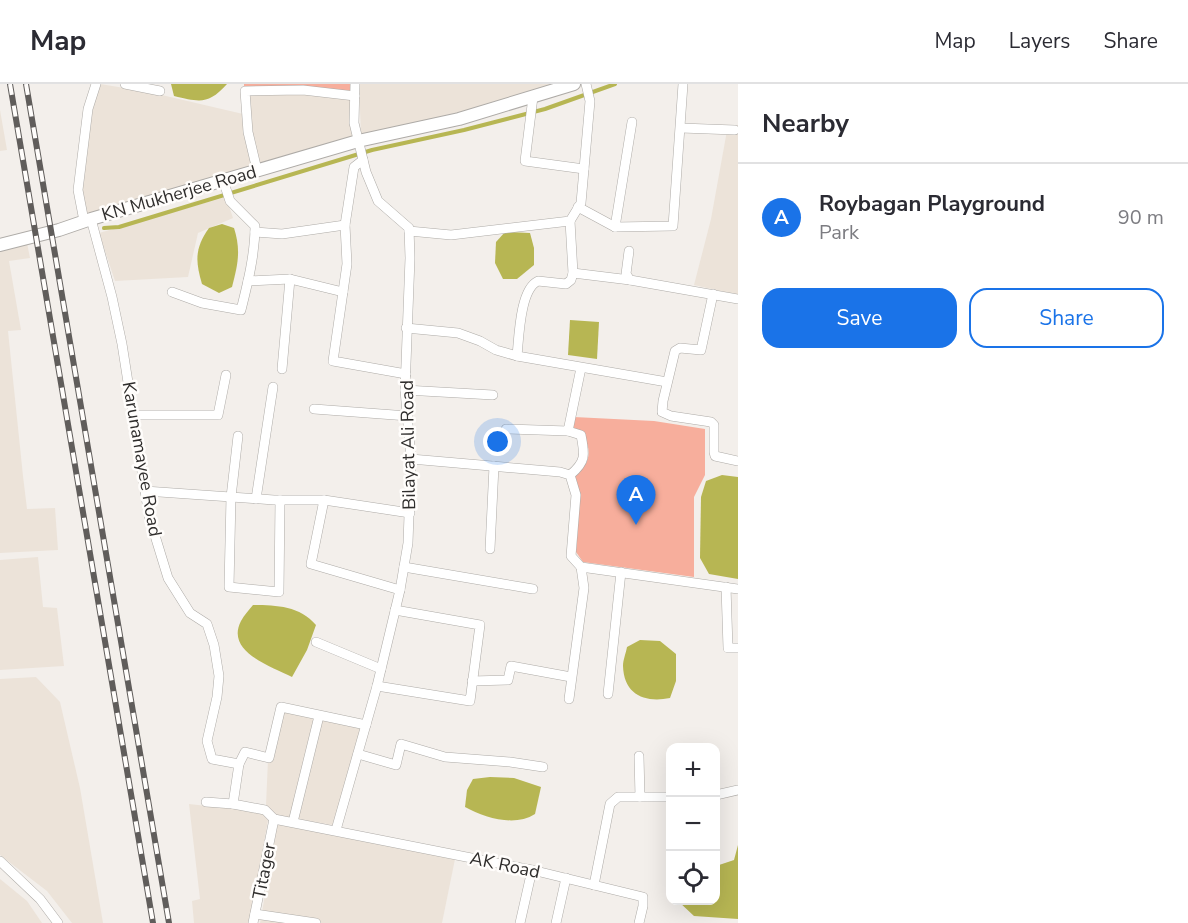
<!DOCTYPE html>
<html lang="en">
<head>
<meta charset="utf-8">
<style>
  body { margin:0; font-family:"Nunito Sans",sans-serif; background:#f2f2f3; color:#2b2b33 }
  .controls { position:absolute; right:18px; bottom:18px; display:grid; overflow:hidden; border-radius:12px; box-shadow:0 6px 24px #0002 }
  .controls button { width:54px; height:54px; display:grid; place-items:center; padding:0; border:0; border-bottom:2px solid #e1e1e2; background:#fff; color:#2b2b33; font:30px sans-serif }
  .you { position:absolute; left:498px; top:358px; width:21px; height:21px; margin:-15px; border:4px solid #fff; border-radius:50%; background:#1a73e8; box-shadow:0 0 0 9px #1a73e833 }
  .badge { display:grid; place-items:center; width:39px; height:39px; border-radius:50%; background:#1a73e8; color:#fff; font-size:20px; font-weight:700 }
  .pin { position:absolute; translate:-50% -50px; filter:drop-shadow(0 2px 3px #0008) }
  .pin::after { content:''; position:absolute; top:32px; width:21px; height:18px; background:inherit; clip-path:polygon(0 0,100% 0,50% 100%) }
  .list { margin:0; padding:0; list-style:none }
  h2 { display:flex; justify-content:space-between; align-items:center; height:78px; margin:0; padding:0 24px; font-size:26px }
  h2 small { font-size:20px; font-weight:400; color:#7c7c81 }
  .list li { display:grid; grid-template-columns:39px 1fr auto; gap:18px; align-items:center; box-sizing:border-box; height:108px; padding:0 24px; border-top:2px solid #e1e1e2 }
  .list b { display:block; font-size:22px; white-space:nowrap }
  .list p { margin:0; font-size:20px; white-space:nowrap; color:#7c7c81 }
  .list em { font-size:20px; font-style:normal; color:#7c7c81 }
  .actions { display:flex; gap:12px; padding:18px 24px }
  .actions a { flex:1; padding:14px 0; border:2px solid #1a73e8; border-radius:18px; text-align:center; font-size:21px; color:#1a73e8 }
  .actions .main { background:#1a73e8; color:#fff }
  .icon { flex:none; width:33px; height:33px; fill:none; stroke:currentColor; stroke-width:2; stroke-linecap:round; stroke-linejoin:round }
  .map { position:relative; flex:none; width:738px; height:839px; overflow:hidden }
  header { display:flex; align-items:center; gap:36px; box-sizing:border-box; height:84px; padding:0 30px; background:#fff; border-bottom:2px solid #e1e1e2 }
  header strong { font-size:28px }
  nav { display:flex; gap:33px; margin-inline-start:auto; font-size:21px }
  main { display:flex }
  aside { flex:1; background:#fff }
  .map>svg:first-child { display:block }
</style>
</head>
<body>
<header>
<strong>Map</strong>
<nav><a>Map</a><a>Layers</a><a>Share</a></nav>
</header>
<main>
<div class="map">
<svg width="738" height="839" viewBox="0 0 738 839">
  <rect width="100%" height="100%" fill="#f3efeb"/>
  <!-- built -->
  <g fill="#ece3d9">
    <polygon points="100,0 149,8 243,30 254,84 86,131 83,107 83,77 91,26"/>
    <polygon points="359,0 551,0 551,4 429,38 361,51"/>
    <polygon points="247,9 302,9 350,14 353,54 260,81 250,44"/>
    <polygon points="0,26 7,66 0,67"/>
    <polygon points="728,41 738,41 738,211 694,201 711,135"/>
    <polygon points="226,113 233,134 198,149 188,193 115,197 99,149"/>
    <polygon points="27,159 30,174 9,177 21,246 8,247 23,392 27,425 55,424 58,466 0,469 0,166"/>
    <polygon points="38,473 43,523 57,524 64,582 0,586 0,476"/>
    <polygon points="36,593 60,618 80,704 103,839 72,839 47,807 0,771 0,595"/>
    <polygon points="283,628 363,640 333,741 274,731 266,721 268,676"/>
    <polygon points="189,720 261,728 268,736 250,839 194,839 192,817 200,815"/>
    <polygon points="278,738 455,775 442,839 260,839"/>
    <polygon points="0,795 27,817 42,839 0,839"/>
  </g>
  <!-- green -->
  <g fill="#f7ae9c">
    <polygon points="244,0 352,0 352,8 302,3 244,2"/>
    <path d="M574,333l80,4 51,8v46l-11,22v80l-111,-15 -7,-10 4,-55 -6,-22c4,-3 9,-7 11,-10 9,-15 0,-30 -12,-38z"/>
  </g>
  <!-- water -->
  <g fill="#b7b653">
    <path d="M171,0h56c-19,21 -27,18 -53,12z"/>
    <path d="M222,140l12,4c7,22 4,36 -2,59l-13,6 -17,-9c-7,-24 -7,-36 7,-56z"/>
    <polygon points="505,148 530,149 534,164 534,181 517,195 503,195 495,179 496,158"/>
    <polygon points="570,236 599,238 597,275 568,271"/>
    <polygon points="722,391 738,393 738,495 709,490 700,474 701,413 706,397"/>
    <path d="M253,521c23,0 47,1 63,20l-9,25 -15,27c-21,-11 -67,-25 -51,-56 3,-6 8,-11 12,-16z"/>
    <path d="M640,556l20,1 16,13v27l-6,17c-25,5 -46,-3 -47,-32 0,-6 3,-13 4,-19z"/>
    <path d="M490,693l24,1 27,9 -6,27c-20,13 -50,4 -70,-7l2,-17 6,-11z"/>
    <polygon points="738,761 738,835 694,832 678,817 716,816 716,782 734,776"/>
  </g>
  <g fill="none" stroke-linecap="round" stroke-linejoin="round">
    <!-- stream -->
    <polyline stroke="#b7b653" stroke-width="4" points="104,144 119,143 372,66 464,46 545,25 615,0"/>
    <!-- minor casing -->
    <g stroke="#aeaba7" stroke-width="10">
      <g id="minor">
        <polyline points="125,0 160,7"/>
        <polyline points="533,13 525,77 584,85"/>
        <polyline points="681,44 735,46"/>
        <polyline points="363,76 354,83 345,141 347,180 333,277 406,290"/>
        <polyline points="257,86 248,48 245,7 303,6 355,12"/>
        <polyline points="578,123 615,143 673,142 683,0"/>
        <polyline points="91,135 112,213 122,260 149,432 168,494 190,529 207,540 214,561 219,592 217,613 207,657 212,675 239,680 233,720 265,726 274,735"/>
        <polyline points="84,137 78,106 88,25 96,0"/>
        <polyline points="615,143 632,38"/>
        <polyline points="409,147 451,151 570,137 581,119 590,17 586,0"/>
        <polyline points="255,148 282,150 345,141"/>
        <polyline points="629,167 626,190 630,196 738,215"/>
        <polyline points="573,189 630,196"/>
        <polyline points="248,197 290,195 343,208"/>
        <path d="M172,208l30,11 39,7c7,-28 14,-56 14,-84l-25,-25 -7,-21"/>
        <polyline points="713,210 701,266 680,264 675,267 663,317 662,328 671,332 711,338 714,341 714,368 715,372 738,377"/>
        <polyline points="406,244 458,249 480,257 496,266 517,272 667,298"/>
        <path d="M517,272c2,-19 3,-67 21,-75l28,3 5,-4 2,-7 -3,-52"/>
        <polyline points="282,285 290,195"/>
        <polyline points="405,306 493,311"/>
        <polyline points="314,325 408,332"/>
        <polyline points="133,331 218,331 226,291"/>
        <polyline points="506,345 568,347 581,284"/>
        <path d="M568,347l13,4c4,20 5,27 -11,40"/>
        <polyline points="238,352 231,413 229,503 279,508 280,416"/>
        <polyline points="411,375 560,388 570,391 576,411 571,472 581,483 738,505"/>
        <polyline points="145,407 274,416 324,416 410,429"/>
        <polyline points="256,415 273,303"/>
        <polyline points="324,416 311,480 400,506"/>
        <polyline points="490,465 494,382"/>
        <polyline points="404,483 533,505"/>
        <polyline points="726,503 728,564 738,564"/>
        <polyline points="316,558 381,585"/>
        <polyline points="472,597 508,596 511,582 571,593"/>
        <polyline points="377,602 470,617 480,541 395,526"/>
        <polyline points="608,610 621,488"/>
        <polyline points="569,615 584,504 581,483"/>
        <polyline points="358,670 396,681 401,660 445,673 510,678 543,683"/>
        <polyline points="639,672 640,713"/>
        <polyline points="239,680 245,668 269,674 281,623 366,641"/>
        <polyline points="716,711 738,706"/>
        <polyline points="206,718 233,720"/>
        <polyline points="274,735 532,786 643,813 643,822 639,839"/>
        <polyline points="293,738 319,632"/>
        <polyline points="336,746 377,602 400,506 408,459 411,375 405,306 410,174 409,144 378,117 366,88 354,39 355,0"/>
        <polyline points="0,777 40,815 58,839"/>
        <polyline points="594,801 610,720 618,713 670,713"/>
        <polyline points="255,830 316,839"/>
        <polyline points="253,839 274,735"/>
        <polyline points="520,839 532,786"/>
        <polyline points="556,839 566,794"/>
      </g>
    </g>
    <!-- tertiary casing -->
    <g stroke="#aeaba7" stroke-width="14">
      <polyline id="tertiary" points="0,161 59,146 91,135 358,57 459,35 574,0"/>
    </g>
    <!-- minor -->
    <use href="#minor" stroke="#fff" stroke-width="9"/>
    <!-- tertiary -->
    <use href="#tertiary" stroke="#fff" stroke-width="12"/>
    <!-- rail casing -->
    <g stroke="#605d5b" stroke-width="6">
      <g id="rail">
        <polyline points="10,0 153,839"/>
        <polyline points="26,0 169,839"/>
      </g>
    </g>
    <!-- rail -->
    <use href="#rail" stroke="#fffdfb" stroke-width="4" stroke-dasharray="11" stroke-linecap="butt"/>
  </g>
  <g text-anchor="middle" dominant-baseline="central" stroke-width="5" stroke-linejoin="round" paint-order="stroke">
    <!-- street labels -->
    <g font-size="18" fill="#2f2d2c" stroke="#fffdfb">
      <text transform="translate(179 109) rotate(-16)">KN Mukherjee Road</text>
      <text transform="translate(408 361) rotate(-91)">Bilayat Ali Road</text>
      <text transform="translate(142 375) rotate(80)">Karunamayee Road</text>
      <text transform="translate(505 781) rotate(12)">AK Road</text>
      <text transform="translate(264 787) rotate(-79)">Titager</text>
    </g>
  </g>
</svg>
<div class="controls">
<button>+</button>
<button>−</button>
<button><svg class="icon" aria-label="locate" viewBox="0 0 24 24"><circle cx="12" cy="12" r="6"/><path d="M12 2v4M12 18v4M2 12h4M18 12h4"/></svg></button>
</div>
<div class="you"></div>
<div class="pin badge" style="left:636px;top:441px">A</div>
</div>
<aside>
<h2>Nearby<small></small></h2>
<ul class="list">
<li><span class="badge">A</span><div><b>Roybagan Playground</b><p>Park</p></div><em>90 m</em></li>
</ul>
<div class="actions"><a class="main">Save</a><a>Share</a></div>
</aside>
</main>
</body>
</html>
